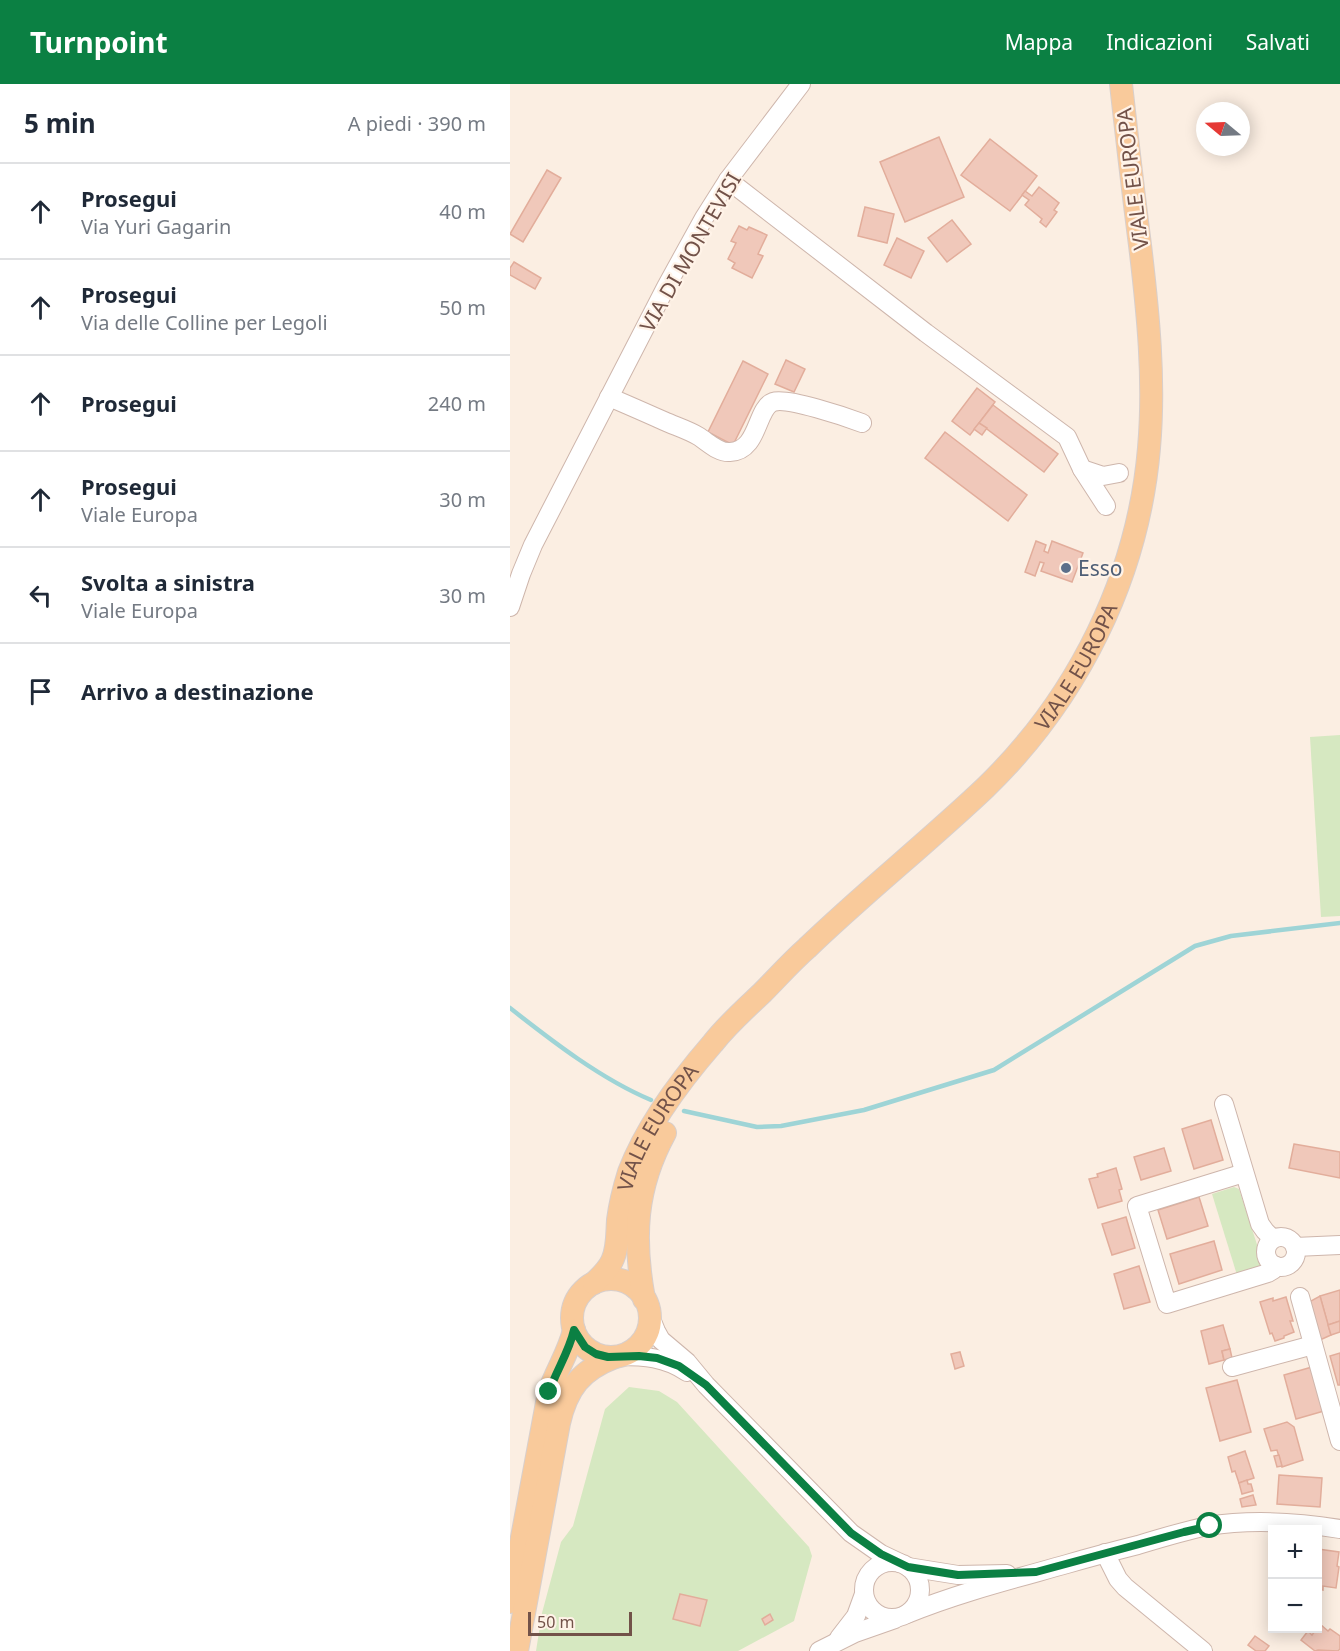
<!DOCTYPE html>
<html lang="it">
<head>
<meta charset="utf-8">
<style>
  body { margin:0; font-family:"Noto Sans",sans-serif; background:#f6f6f7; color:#1f2937 }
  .controls { position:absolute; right:18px; bottom:18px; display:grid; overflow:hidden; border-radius:0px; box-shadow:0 3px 15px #0003 }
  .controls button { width:54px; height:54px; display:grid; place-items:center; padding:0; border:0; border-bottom:2px solid #e0e1e3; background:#fff; color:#1f2937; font:30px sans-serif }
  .compass { position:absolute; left:686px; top:18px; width:54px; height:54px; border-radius:50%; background:#fff; box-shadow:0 3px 15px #0003; rotate:289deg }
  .scale { position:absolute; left:18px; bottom:15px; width:104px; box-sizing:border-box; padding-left:6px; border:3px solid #725249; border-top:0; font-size:16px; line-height:21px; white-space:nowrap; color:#725249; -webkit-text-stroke:4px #fff3e8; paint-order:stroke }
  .stop { position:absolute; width:18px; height:18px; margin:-14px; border:4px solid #0b8043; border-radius:50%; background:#fff }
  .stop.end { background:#0b8043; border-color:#fff; box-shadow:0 2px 6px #0008 }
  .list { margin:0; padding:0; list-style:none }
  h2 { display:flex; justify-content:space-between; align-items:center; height:78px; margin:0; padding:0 24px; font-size:26px }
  h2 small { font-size:20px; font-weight:400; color:#747a83 }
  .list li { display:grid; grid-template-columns:39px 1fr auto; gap:18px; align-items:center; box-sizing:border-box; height:96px; padding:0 24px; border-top:2px solid #e0e1e3 }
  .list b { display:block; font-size:22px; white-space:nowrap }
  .list p { margin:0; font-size:20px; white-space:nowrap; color:#747a83 }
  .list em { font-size:20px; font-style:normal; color:#747a83 }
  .icon { flex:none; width:33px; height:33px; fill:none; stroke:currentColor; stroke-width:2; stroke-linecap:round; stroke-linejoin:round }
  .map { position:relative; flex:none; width:830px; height:1567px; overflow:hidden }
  header { display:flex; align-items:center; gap:36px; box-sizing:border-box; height:84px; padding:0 30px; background:#0b8043; color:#fff }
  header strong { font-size:28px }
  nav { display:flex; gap:33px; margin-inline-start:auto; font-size:21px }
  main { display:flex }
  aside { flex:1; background:#fff }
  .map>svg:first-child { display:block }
</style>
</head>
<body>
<header>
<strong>Turnpoint</strong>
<nav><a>Mappa</a><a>Indicazioni</a><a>Salvati</a></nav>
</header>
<main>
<aside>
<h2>5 min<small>A piedi · 390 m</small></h2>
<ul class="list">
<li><svg class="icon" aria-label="ahead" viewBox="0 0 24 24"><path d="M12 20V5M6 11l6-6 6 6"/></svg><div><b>Prosegui</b><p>Via Yuri Gagarin</p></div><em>40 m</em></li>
<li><svg class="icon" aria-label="ahead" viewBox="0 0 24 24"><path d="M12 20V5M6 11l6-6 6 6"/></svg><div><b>Prosegui</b><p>Via delle Colline per Legoli</p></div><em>50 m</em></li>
<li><svg class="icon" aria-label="ahead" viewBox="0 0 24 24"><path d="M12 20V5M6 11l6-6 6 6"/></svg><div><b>Prosegui</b></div><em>240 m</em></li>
<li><svg class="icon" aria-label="ahead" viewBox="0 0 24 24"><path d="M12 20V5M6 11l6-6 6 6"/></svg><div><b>Prosegui</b><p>Viale Europa</p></div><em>30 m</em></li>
<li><svg class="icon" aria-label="left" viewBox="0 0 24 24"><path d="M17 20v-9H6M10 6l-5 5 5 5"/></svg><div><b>Svolta a sinistra</b><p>Viale Europa</p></div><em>30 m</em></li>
<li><svg class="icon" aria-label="arrive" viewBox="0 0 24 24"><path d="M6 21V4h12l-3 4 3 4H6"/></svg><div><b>Arrivo a destinazione</b></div></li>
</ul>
</aside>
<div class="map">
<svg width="830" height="1567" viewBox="0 0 830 1567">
  <rect width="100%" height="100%" fill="#fbeee2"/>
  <!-- green -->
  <g fill="#d6e8c1">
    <polygon points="830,651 830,832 811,833 800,653"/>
    <polygon points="724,1103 729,1105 753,1179 750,1185 727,1191 702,1110"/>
    <polygon points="119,1303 149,1307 167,1318 299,1463 302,1472 284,1537 228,1567 26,1567 32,1529 51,1458 63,1442 95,1325"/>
  </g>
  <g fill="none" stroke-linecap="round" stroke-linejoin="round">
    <!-- stream -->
    <g stroke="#9ed4d6" stroke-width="4.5">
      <path d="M0,924c42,33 91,71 141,92"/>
      <polyline points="174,1027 247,1043 271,1042 354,1026 484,986 685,862 721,852 830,839"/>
    </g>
  </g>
  <!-- building -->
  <g fill="#f0c8ba" stroke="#e2ad9b" stroke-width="1.5">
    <polygon points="429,53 454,113 395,138 370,78"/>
    <polygon points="480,55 527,92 500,127 451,91"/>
    <polygon points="37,86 51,94 13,158 0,150"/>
    <polygon points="529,103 549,119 544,126 547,128 536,143 530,138 532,135 515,121 519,116 512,111 515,107 522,112"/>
    <polygon points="355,123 384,130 377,159 348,152"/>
    <polygon points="442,136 461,160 437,178 418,154"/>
    <polygon points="229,142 237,146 239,143 257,151 248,170 253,172 242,194 222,184 225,179 218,175 226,159 221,157"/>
    <polygon points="387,154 414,167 401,194 374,181"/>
    <polygon points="4,178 31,194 25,205 0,191 0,184"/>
    <polygon points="276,276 295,285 284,308 265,300"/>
    <polygon points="233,277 258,290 223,361 198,348"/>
    <polygon points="467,304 485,318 460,351 442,337"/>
    <polygon points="483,321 548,370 534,388 469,339"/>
    <polygon points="469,339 477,344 472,351 464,345"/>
    <polygon points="435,348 517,411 498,437 415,374"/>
    <polygon points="526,457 536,461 534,467 538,469 542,457 573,469 562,498 531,487 534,479 530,478 525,492 515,488"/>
    <polygon points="701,1036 713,1076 684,1085 672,1045"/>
    <polygon points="784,1060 830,1068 830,1094 779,1084"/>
    <polygon points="654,1064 661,1087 631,1096 624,1073"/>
    <polygon points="606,1084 612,1105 609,1106 612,1117 588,1124 579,1095 588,1093 587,1090"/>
    <polygon points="689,1113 698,1142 657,1155 648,1126"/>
    <polygon points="616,1133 625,1164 602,1171 592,1140"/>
    <polygon points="704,1157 712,1186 669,1200 660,1170"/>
    <polygon points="629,1182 640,1218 614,1225 604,1190"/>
    <polygon points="830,1206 830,1237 818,1241 810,1212"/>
    <polygon points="810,1212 821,1251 810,1256 799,1218"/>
    <polygon points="776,1213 783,1237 780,1237 784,1248 774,1252 774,1254 765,1257 762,1249 760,1250 750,1218 763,1214 763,1217"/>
    <polygon points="830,1237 830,1248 821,1251 818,1241"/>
    <polygon points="713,1241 720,1265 712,1267 714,1276 699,1280 691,1247"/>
    <polygon points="720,1265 722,1274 714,1276 712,1267"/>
    <polygon points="450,1268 454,1282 445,1285 441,1270"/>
    <polygon points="830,1269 830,1301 828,1301 820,1272"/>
    <polygon points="802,1283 814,1327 786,1335 774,1291"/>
    <polygon points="727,1296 741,1348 710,1357 696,1304"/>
    <polygon points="777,1338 784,1343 793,1376 772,1383 767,1366 761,1367 754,1345"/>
    <polygon points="735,1367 744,1394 729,1399 725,1387 722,1388 718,1373"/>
    <polygon points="769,1371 772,1382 767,1383 764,1372"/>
    <polygon points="769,1391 812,1394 810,1423 767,1420"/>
    <polygon points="737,1396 738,1400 741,1400 743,1407 732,1410 729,1399"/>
    <polygon points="743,1411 746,1421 732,1423 730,1415"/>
    <polygon points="808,1465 829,1468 827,1482 829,1483 826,1504 813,1502 813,1506 808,1505"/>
    <polygon points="170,1510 197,1516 190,1542 163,1535"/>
    <polygon points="260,1530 263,1536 255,1541 252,1535"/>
    <polygon points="810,1540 818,1547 820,1545 830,1552 830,1565 828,1567 808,1566 805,1567 791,1556 798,1547 802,1551"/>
    <polygon points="745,1552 759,1562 755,1567 746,1567 738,1561"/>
  </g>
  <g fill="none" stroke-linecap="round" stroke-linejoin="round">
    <!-- minor casing -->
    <g stroke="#ceb6ac" stroke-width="20">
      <g id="minor">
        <polyline points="218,96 416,249 557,353 572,385 596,422"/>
        <path d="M99,313c19,8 37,16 55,24 11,5 24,9 34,15 10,6 20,17 32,16 29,-1 26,-44 43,-50 14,-5 73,15 89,21"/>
        <polyline points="572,385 593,392 609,389"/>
        <polyline points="0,523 11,490 23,461 156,203 194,134 218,96 291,0"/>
        <polyline points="714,1020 750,1140 755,1147 763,1155"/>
        <polyline points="734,1089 627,1122 657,1220 758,1189 763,1186 766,1182"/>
        <circle cx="771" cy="1168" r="15"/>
        <polyline points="785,1163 830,1161"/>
        <polyline points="790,1213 830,1357"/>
        <polyline points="139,1230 146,1247 151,1256 177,1278 196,1301 341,1449 371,1470 390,1479"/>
        <path d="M109,1272c25,0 46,1 68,16"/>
        <polyline points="722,1283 803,1261"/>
        <polyline points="595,1469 608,1495 615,1503 693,1567"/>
        <circle cx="382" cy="1506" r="28"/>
        <polyline points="398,1483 448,1491 497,1490"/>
        <path d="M397,1530c51,-21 107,-35 160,-50 24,-7 47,-13 71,-19 23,-7 46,-14 70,-19 44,-7 89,-4 132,3"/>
        <polyline points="329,1554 346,1532 354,1510"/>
        <polyline points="309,1567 345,1549 385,1535"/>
      </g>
    </g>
    <!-- major casing -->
    <g stroke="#d8cfcc" stroke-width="24">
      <g id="major">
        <circle cx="101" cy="1234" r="39"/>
        <path id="s1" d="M84,1199c7,-7 14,-13 18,-22 6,-12 5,-27 6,-41 2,-16 6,-32 11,-48 18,-47 51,-91 84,-129 15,-19 32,-34 49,-50 15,-15 29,-31 45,-45 57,-55 120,-105 178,-160 93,-90 153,-211 164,-340 6,-68 -1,-136 -9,-203 -7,-54 -13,-107 -19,-161"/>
        <path d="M134,1215c-11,-61 -9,-111 21,-166"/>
        <path d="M0,1518l39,-210c7,-21 20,-40 25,-62"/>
        <path d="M7,1567l42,-228c8,-35 22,-53 56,-66"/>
      </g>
    </g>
    <!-- minor -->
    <use href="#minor" stroke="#fff" stroke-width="18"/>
    <!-- major -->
    <use href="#major" stroke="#f9ca9b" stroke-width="22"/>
  </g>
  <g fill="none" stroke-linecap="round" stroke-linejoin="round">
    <!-- route -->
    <path stroke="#0b8043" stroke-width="8" d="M39,1308c7,-21 20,-40 25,-62l11,17 11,7 12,3 31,-1 18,2 22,8 27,19 145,148 30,21 27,13 50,8 78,-3 148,-40 26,-6"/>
  </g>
  <!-- markers -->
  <circle fill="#5c6f8a" stroke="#fff3e8" stroke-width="2" cx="556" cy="484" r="6"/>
  <g text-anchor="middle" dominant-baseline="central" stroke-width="4.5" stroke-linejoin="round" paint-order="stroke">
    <!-- street labels -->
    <g font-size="21" fill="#725249" stroke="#fff3e8">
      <text transform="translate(622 95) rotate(-97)">VIALE EUROPA</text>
      <text transform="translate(180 168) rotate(-60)">VIA DI MONTEVISI</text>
      <text stroke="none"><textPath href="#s1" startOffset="800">VIALE EUROPA</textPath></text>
      <text stroke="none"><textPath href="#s1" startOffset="172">VIALE EUROPA</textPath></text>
    </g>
    <!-- service labels -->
    <g font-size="21" fill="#4e5e75" stroke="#fff3e8" text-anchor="start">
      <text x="568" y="484">Esso</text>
    </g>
  </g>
</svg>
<div class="controls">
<button>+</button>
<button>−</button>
</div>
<svg class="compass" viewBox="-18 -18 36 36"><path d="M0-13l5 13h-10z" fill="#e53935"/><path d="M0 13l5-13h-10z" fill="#747a83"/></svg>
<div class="scale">50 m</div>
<div class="stop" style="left:700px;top:1442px"></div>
<div class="stop end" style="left:39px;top:1308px"></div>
</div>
</main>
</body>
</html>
